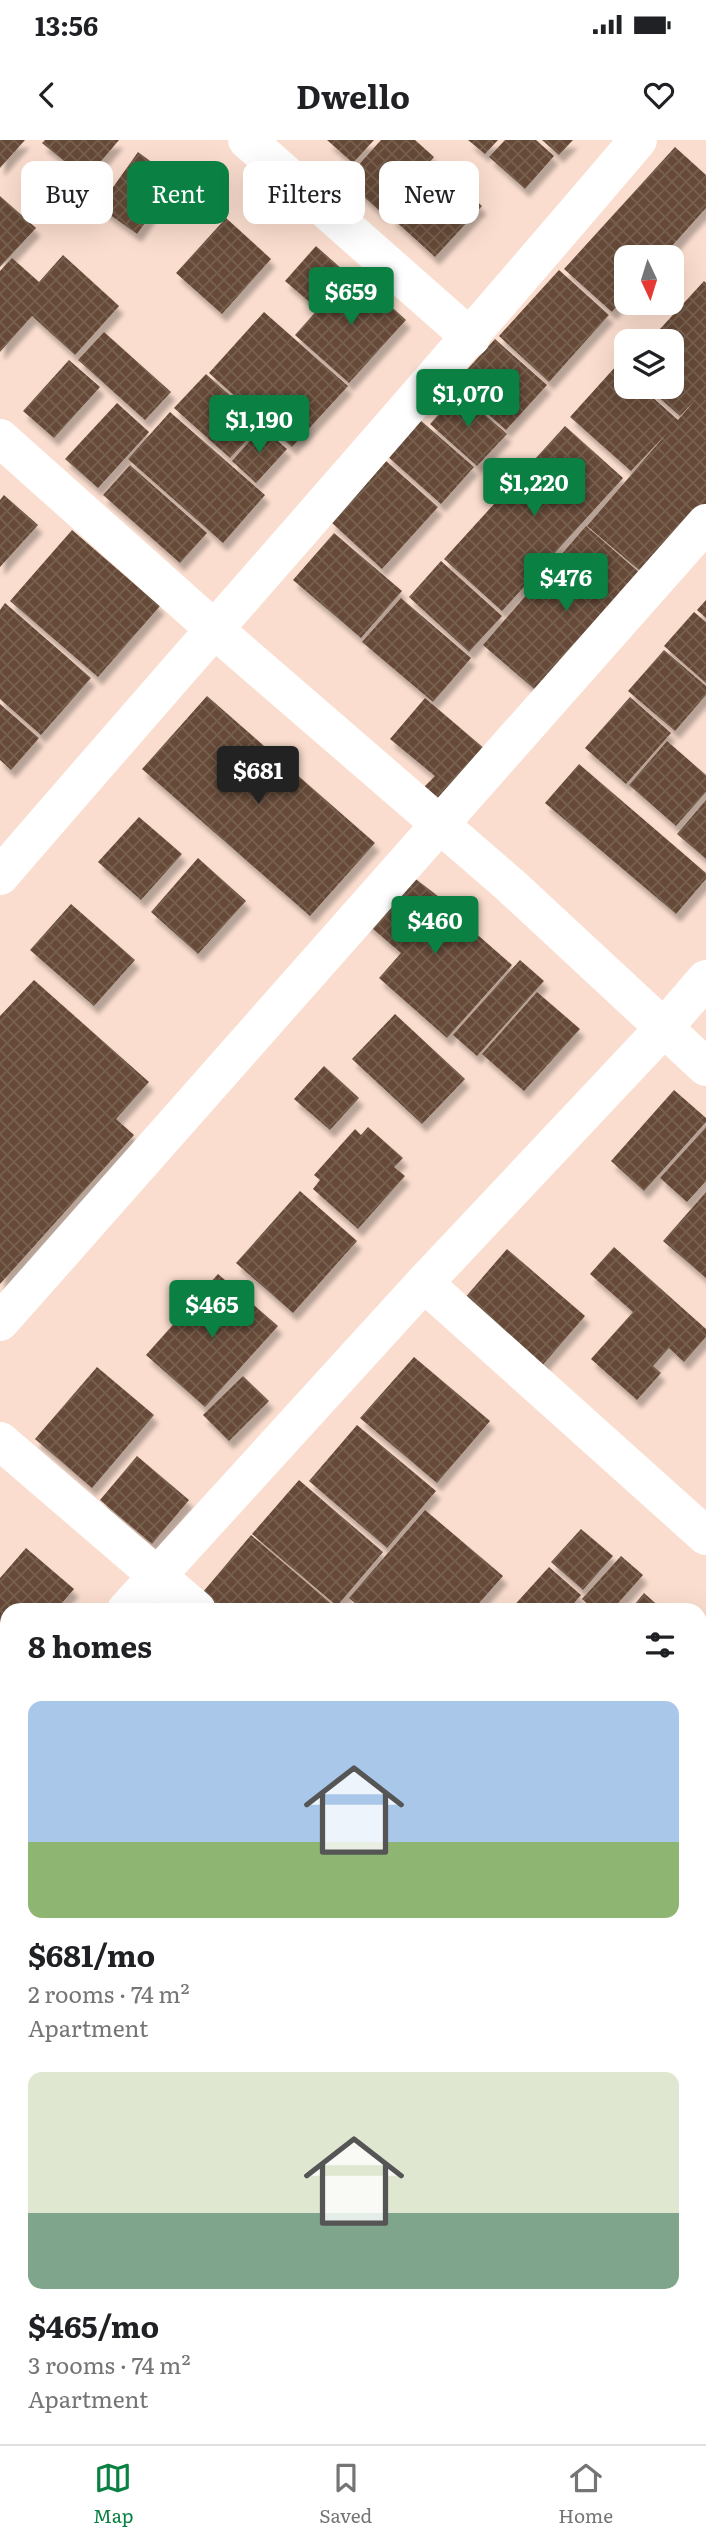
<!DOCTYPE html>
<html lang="en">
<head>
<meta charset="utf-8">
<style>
	:root { --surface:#fff; --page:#f6f6f6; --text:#202124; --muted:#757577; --line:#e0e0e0; --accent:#0b8043 }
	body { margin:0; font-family:Literata,serif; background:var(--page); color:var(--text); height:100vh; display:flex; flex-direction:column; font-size:26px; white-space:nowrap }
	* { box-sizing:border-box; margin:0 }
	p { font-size:23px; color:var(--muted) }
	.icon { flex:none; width:38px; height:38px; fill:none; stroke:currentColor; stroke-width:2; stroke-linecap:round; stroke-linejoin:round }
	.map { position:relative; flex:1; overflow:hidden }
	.panel { position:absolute; left:0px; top:1463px; width:707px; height:842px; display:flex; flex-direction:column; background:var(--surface); border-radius:21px 21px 0 0; box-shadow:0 7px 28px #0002 }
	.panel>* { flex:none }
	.banner { position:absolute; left:21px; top:21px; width:665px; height:63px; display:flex; gap:14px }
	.needle { width:46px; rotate:176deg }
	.fabs { position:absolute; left:614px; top:105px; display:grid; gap:14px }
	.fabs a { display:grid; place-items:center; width:70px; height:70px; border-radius:14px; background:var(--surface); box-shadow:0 7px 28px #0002; font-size:35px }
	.price { position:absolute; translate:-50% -60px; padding:0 16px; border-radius:7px; background:var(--accent); color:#fff; font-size:23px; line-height:46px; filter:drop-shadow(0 2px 4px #0008) }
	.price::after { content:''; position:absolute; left:50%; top:42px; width:21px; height:16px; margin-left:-10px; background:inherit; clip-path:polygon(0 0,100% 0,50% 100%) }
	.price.active { background:#222; color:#fff }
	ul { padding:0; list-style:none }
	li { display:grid; align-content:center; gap:14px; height:371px; padding:0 28px }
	li span { display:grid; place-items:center; height:217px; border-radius:14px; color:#555 }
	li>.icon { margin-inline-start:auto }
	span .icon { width:126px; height:126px; fill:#fffc; stroke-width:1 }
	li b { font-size:30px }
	h2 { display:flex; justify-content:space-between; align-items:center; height:84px; padding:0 28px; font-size:30px }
	.chip { padding:0 24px; border-radius:14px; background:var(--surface); box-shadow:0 7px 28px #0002; font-size:24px; line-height:63px }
	.chip.active { background:var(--accent); color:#fff }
	.status { display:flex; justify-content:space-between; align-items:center; height:49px; padding:0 35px; background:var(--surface); direction:ltr }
	.status svg { height:19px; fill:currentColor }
	header { display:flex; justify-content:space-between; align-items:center; height:91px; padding:0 28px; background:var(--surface); font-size:32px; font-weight:700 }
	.dock { display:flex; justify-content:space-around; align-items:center; height:98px; border-top:2px solid var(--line); background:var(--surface); font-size:19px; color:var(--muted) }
	.dock a { display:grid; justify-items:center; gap:4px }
	.dock .active { color:var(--accent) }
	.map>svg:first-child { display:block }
	.building { fill:url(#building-cross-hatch); filter:url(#shadow) }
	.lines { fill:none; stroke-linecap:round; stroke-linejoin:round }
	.minor { stroke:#fff; stroke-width:38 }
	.major { stroke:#fff; stroke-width:38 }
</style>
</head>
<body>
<div class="status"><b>13:56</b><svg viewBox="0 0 49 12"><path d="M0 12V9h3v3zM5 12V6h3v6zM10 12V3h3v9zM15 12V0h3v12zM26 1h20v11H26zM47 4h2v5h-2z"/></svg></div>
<header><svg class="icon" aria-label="back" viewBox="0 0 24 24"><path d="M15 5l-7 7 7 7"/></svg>Dwello<svg class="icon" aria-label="heart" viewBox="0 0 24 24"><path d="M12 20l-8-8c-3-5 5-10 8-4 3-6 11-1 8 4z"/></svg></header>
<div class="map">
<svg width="706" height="2304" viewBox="0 0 706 2304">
	<defs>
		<pattern id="building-cross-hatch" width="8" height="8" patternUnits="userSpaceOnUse" patternTransform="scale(1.75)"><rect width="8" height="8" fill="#664a37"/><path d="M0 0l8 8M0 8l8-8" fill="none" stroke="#776050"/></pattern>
		<filter id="shadow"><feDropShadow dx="4.5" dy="8" stdDeviation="2" flood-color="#0004"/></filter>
	</defs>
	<rect width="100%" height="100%" fill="#faddce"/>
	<path class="building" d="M0 0H25L0 28Z
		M45 0H119L86 39 42 3Z
		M327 0H374L353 23Z
		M381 0H415L434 17 383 74 345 40Z
		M468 0H498L485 14Z
		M505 0H536L554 16 525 49 489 17Z
		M542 0H573L559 15Z
		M675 7 706 35V68L662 117H626V156L612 172 564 129Z
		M138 12 176 40 137 94 99 67Z
		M437 26 482 66 435 117 391 77Z
		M0 56 36 88 0 127Z
		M226 78 271 119 222 174 176 133Z
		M316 106 344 131 313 165 285 141Z
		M63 115 119 166 75 215 32 176 0 212V131L12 118 39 142Z
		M559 130 609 175 549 242 499 196Z
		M352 131 406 180 349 243 295 195Z
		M704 141 706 143V379L652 441 587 386 668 292 631 331 570 277 617 225 626 233V247H641L678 280 697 258 680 276 647 247H672V201H649Z
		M264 172 348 246 292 307 209 233Z
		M104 192 171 252 145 280 78 220Z
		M495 199 547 245 506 290 454 244Z
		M69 220 100 247 54 298 23 271Z
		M206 234 262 284 230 318 174 268Z
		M459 252 507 294 477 326 430 284Z
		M117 263 149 292 98 348 65 319Z
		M170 272 265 355 223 403 128 319Z
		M419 279 474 327 441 364 386 315Z
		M565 286 623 338 502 471 444 419Z
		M262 287 287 309 256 343 232 321Z
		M386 321 438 367 382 429 331 382Z
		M130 325 207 393 180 423 103 355Z
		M4 355 38 385 0 427V360Z
		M586 386 649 441 547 560 483 505Z
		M72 390 160 466 98 537 10 461Z
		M334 393 402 451 361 498 293 440Z
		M441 421 502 476 469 512 409 457Z
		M401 458 471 518 433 562 362 502Z
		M706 460V478L697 470Z
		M5 463 91 538 41 595 0 559V470Z
		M694 472 706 482V543L664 506Z
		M664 510 706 546V555L675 591 628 551Z
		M207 556 375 703 310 776 142 629Z
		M630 557 671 593 626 644 585 608Z
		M425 558 492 615 437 659 424 647 435 636 390 599Z
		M0 564 39 598 11 630 0 620Z
		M667 601 706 635V652L676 686 629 645Z
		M579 624 706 733V739L676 774 545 663Z
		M706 660V719L677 694Z
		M139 677 182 714 141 760 98 722Z
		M198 718 246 761 198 814 151 772Z
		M408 733 443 760 464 783 512 825 447 898 379 838 401 813 365 782Z
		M71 764 135 820 94 866 30 810Z
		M520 820 544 841 477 916 453 895Z
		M34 840 149 942 116 979 134 995 0 1144V876Z
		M537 852 580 889 524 951 482 914Z
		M395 874 465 939 422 984 352 919Z
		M324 926 359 958 330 990 294 959Z
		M674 950 706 978V982L644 1051 611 1021Z
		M368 987 403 1018 394 1027 405 1036 358 1089 313 1049 320 1040 314 1035 355 989 361 995Z
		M706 987V1041L687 1062 660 1038Z
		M300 1051 357 1101 293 1173 236 1123Z
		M706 1052V1138L663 1101Z
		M614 1107 706 1189V1197L684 1222 669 1208 653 1226 661 1233 637 1260 591 1219 633 1172 590 1134Z
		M507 1109 585 1176 541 1227 463 1160Z
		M218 1134 278 1186 205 1267 146 1215Z
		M414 1217 490 1281 437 1343 360 1278Z
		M97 1227 154 1275 92 1348 35 1299Z
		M243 1236 269 1261 229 1301 203 1275Z
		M357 1285 436 1351 387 1408 309 1341Z
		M137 1316 189 1360 152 1404 100 1360Z
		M299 1340 383 1412 337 1466 252 1394Z
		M425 1370 503 1436 473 1470H363L349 1458Z
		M581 1389 613 1416 583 1450 551 1422Z
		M251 1395 334 1466 331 1470H198L192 1465Z
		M26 1408 74 1449 56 1470H7V1526L0 1534V1438Z
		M621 1416 643 1435 612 1470H594L582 1459Z
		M549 1427 581 1455 568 1470H510Z
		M644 1453 663 1470H630Z
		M706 1490V1518L700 1512V1497Z
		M700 1517 706 1522V1547L700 1554Z
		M706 1565V1630L700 1637V1572Z
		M7 1659V1693L0 1687V1667Z
		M0 1690 7 1697V1748L0 1742Z
		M0 1745 7 1751V1777L0 1785Z
		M706 1819V1872L700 1866V1826Z
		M7 1919V1979L0 1973V1926Z
		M700 2224 706 2229V2285L700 2279Z
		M571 2298H661L658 2302 661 2304H578Z"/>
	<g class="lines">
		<path class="minor" d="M247 0 471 198
			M0 298 214 489 510 745 706 927
			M0 736C212 490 428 248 638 0
			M424 1143 706 1396
			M0 1182 706 383
			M0 1301 197 1470
			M0 1817 7 1823
			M700 1910 706 1916
			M700 2113 706 2106
			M561 2298 569 2304
			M531 2304 536 2298"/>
		<path class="major" d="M126 1470 424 1143 663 889 706 839
			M0 1610 7 1602"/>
	</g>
</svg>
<div class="fabs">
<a><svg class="needle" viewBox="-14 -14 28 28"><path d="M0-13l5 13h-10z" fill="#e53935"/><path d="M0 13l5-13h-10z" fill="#757577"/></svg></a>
<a><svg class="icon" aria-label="layers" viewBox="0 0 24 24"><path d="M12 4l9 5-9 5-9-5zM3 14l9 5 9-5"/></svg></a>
</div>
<b class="price" style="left:351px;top:187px">$659</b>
<b class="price" style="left:468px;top:289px">$1,070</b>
<b class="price" style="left:259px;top:315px">$1,190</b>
<b class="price" style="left:534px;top:378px">$1,220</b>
<b class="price" style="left:566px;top:473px">$476</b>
<b class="price active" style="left:258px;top:666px">$681</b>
<b class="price" style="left:435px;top:816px">$460</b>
<b class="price" style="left:212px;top:1200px">$465</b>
<div class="banner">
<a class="chip">Buy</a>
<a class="chip active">Rent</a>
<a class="chip">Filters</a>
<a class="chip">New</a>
</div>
<section class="panel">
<h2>8 homes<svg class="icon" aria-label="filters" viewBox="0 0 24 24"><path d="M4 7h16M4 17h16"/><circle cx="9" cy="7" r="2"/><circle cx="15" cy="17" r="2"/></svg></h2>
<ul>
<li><span style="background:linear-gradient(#a9c7e8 65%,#8fb573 0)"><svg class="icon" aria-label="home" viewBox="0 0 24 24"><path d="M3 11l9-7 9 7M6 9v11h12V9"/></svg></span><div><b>$681/mo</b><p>2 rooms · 74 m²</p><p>Apartment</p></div></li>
<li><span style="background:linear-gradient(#dfe7d0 65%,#7fa58c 0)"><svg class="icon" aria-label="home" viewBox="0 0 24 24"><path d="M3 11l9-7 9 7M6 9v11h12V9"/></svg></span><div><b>$465/mo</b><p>3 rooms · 74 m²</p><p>Apartment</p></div></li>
</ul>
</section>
</div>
<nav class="dock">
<a class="active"><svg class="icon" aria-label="map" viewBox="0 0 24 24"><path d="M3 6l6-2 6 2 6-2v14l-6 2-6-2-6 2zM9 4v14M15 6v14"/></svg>Map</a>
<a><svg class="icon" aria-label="saved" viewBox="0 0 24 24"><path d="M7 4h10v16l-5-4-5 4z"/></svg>Saved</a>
<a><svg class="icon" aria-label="home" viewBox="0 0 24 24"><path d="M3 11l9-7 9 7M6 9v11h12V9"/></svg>Home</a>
</nav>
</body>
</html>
